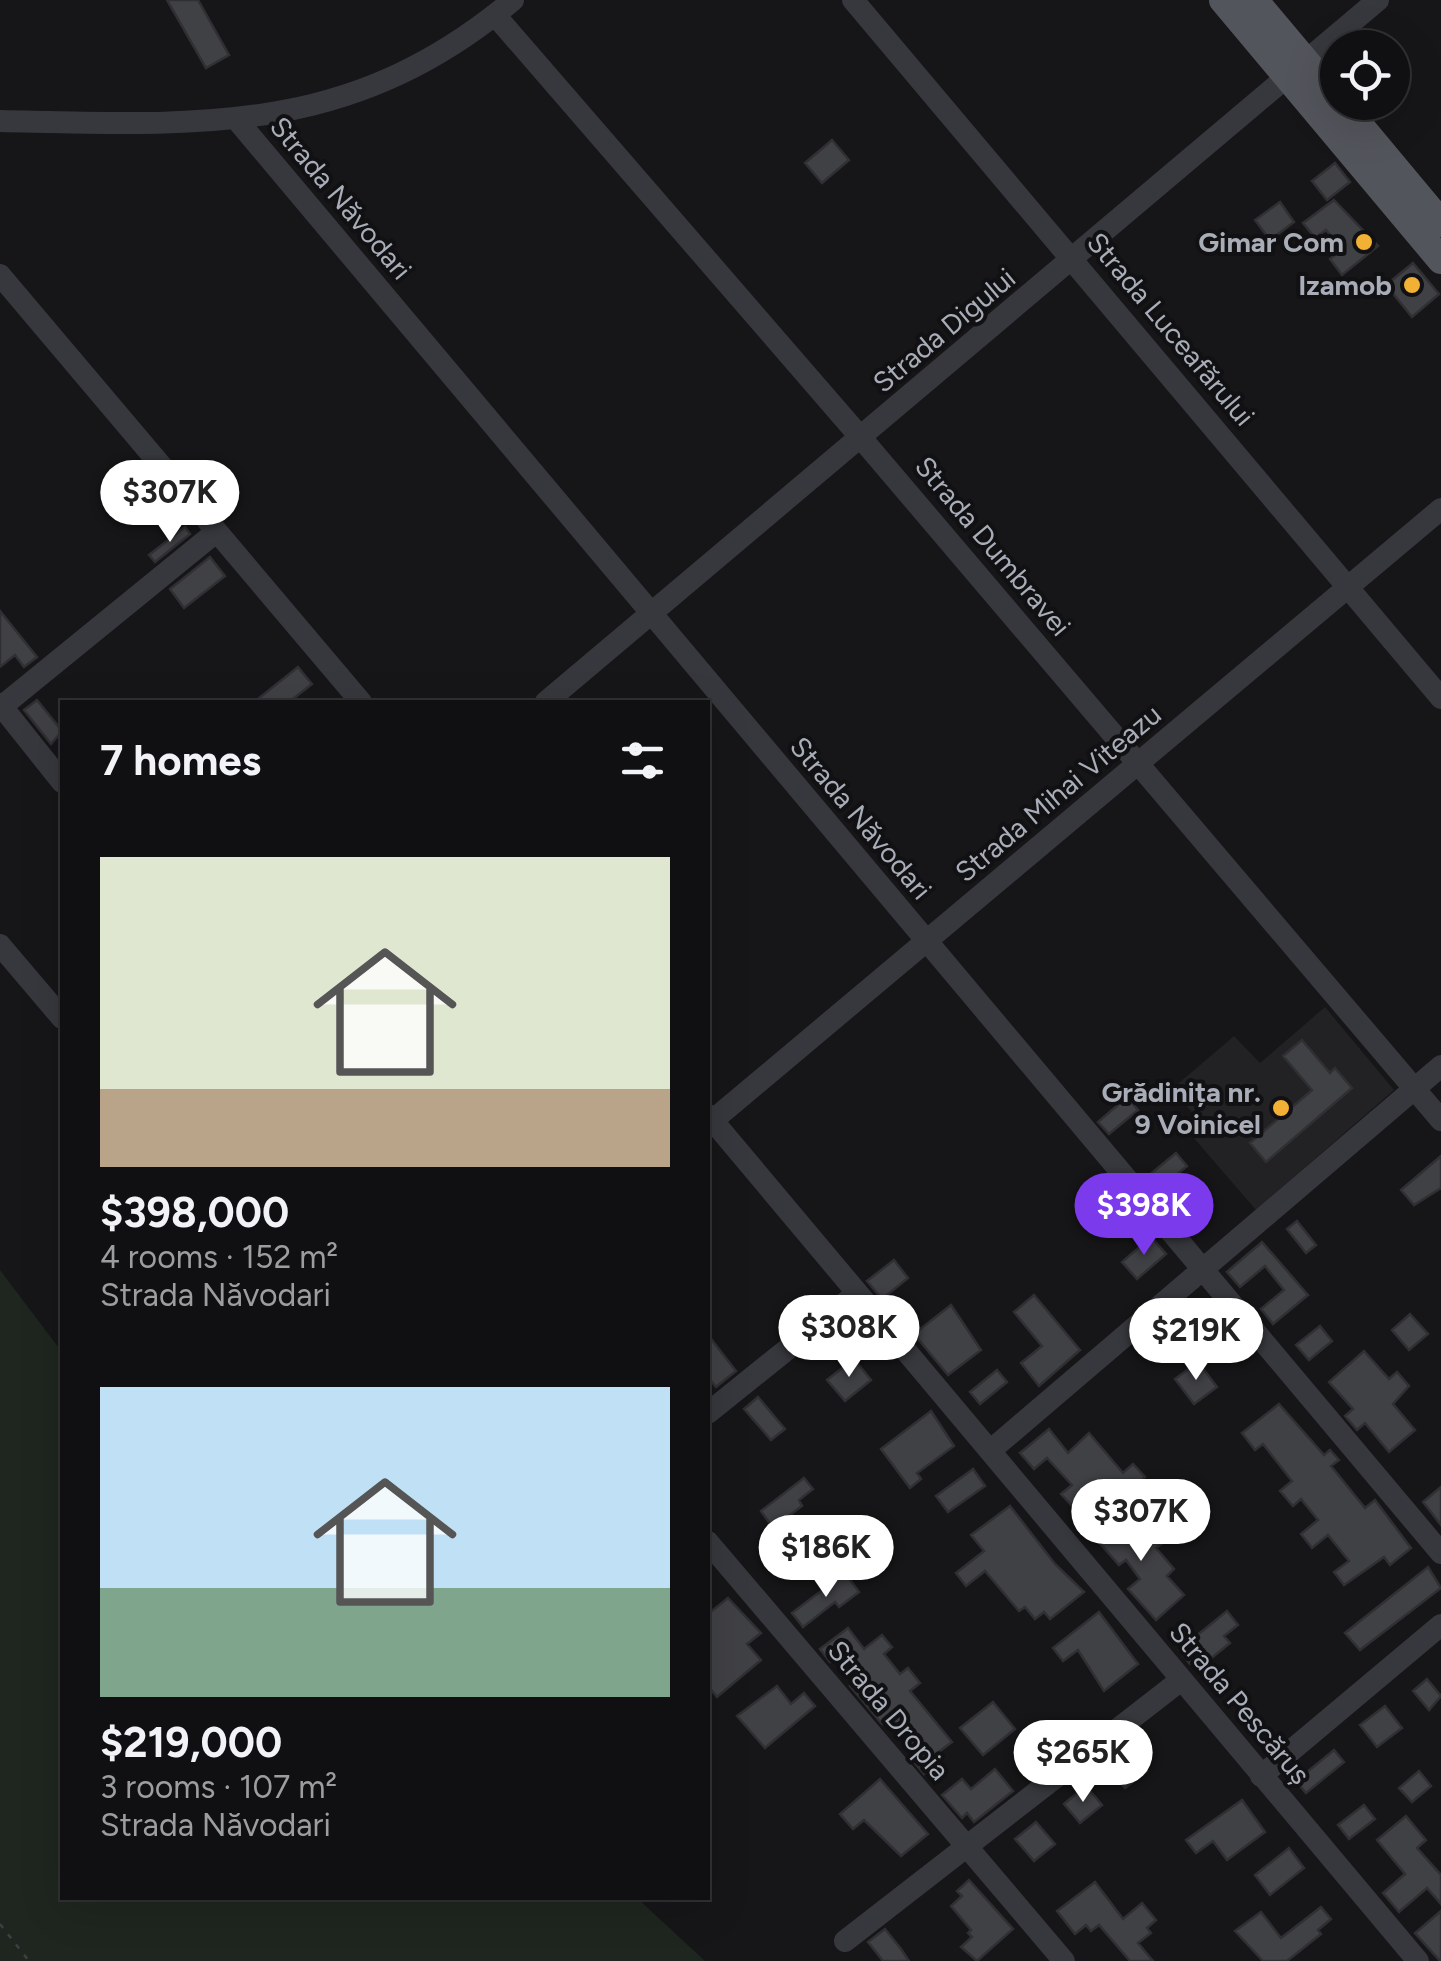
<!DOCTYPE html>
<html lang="en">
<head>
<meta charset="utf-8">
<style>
	:root { --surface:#101012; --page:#1e1e20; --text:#f1f3f6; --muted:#9c9d9f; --line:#303032; --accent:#7c3aed }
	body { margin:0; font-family:Figtree,sans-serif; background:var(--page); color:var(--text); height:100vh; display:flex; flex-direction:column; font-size:38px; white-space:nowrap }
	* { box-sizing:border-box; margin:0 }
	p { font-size:32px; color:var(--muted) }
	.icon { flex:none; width:55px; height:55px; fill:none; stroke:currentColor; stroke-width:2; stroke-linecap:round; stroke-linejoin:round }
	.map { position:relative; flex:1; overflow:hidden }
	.details { position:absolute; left:60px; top:700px; width:650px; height:1200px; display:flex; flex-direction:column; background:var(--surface); border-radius:0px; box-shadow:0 10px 40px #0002,0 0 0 2px var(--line) }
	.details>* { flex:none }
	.tools { position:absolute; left:1320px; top:30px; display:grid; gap:20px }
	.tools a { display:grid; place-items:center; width:90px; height:90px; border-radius:50%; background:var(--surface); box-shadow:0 10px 40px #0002,0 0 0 2px var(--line); font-size:50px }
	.price { position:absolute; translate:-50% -85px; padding:0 22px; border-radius:35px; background:#fff; color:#222; font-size:32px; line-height:65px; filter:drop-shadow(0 2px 5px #0008) }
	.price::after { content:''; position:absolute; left:50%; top:60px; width:30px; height:22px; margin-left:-15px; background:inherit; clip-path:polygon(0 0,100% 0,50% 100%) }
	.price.active { background:var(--accent); color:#fff }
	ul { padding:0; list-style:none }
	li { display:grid; align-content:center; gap:20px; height:530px; padding:0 40px }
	li span { display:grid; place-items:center; height:310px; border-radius:0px; color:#555 }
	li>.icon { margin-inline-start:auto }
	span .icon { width:180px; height:180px; fill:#fffc; stroke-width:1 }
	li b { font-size:42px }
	h2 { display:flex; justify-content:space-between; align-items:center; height:120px; padding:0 40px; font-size:42px }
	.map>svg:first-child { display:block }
	.built { fill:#222225 }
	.green { fill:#1e261f }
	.building { fill:#404145; stroke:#303034; stroke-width:2.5 }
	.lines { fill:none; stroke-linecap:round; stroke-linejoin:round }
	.path { stroke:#3d3f44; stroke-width:2.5; stroke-dasharray:5 8; stroke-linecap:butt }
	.minor { stroke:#37383d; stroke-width:22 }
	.major { stroke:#53555c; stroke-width:28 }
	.poi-dot { fill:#f2b134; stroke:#111113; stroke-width:4 }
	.labels { text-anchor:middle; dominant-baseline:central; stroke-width:8; stroke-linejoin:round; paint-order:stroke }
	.street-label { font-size:28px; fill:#a8adb8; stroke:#111113 }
	.poi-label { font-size:28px; font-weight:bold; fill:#a8adb8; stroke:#111113; text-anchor:end }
</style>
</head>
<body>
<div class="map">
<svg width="1441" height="1961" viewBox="0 0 1441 1961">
	<rect width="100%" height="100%" fill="#161618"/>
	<path class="built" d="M1325 1007 1394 1090 1256 1210 1193 1137 1204 1126 1172 1089 1234 1036 1260 1063Z"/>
	<path class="green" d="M0 1270 62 1352V1898H637L705 1961H0Z"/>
	<path class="building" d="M167 0H198L229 55 206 68Z
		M832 140 849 160 822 183 805 163Z
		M1335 163 1350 182 1327 200 1312 181Z
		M1334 200 1378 246 1342 275 1330 259 1342 249 1326 230 1315 238 1303 223Z
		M1280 202 1294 222 1270 240 1255 220Z
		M1413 263 1439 294 1412 317 1386 285Z
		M185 527 190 534 155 562 149 555Z
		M210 557 225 576 184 608 170 589Z
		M0 611 37 657 24 667 15 655 0 667Z
		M298 667 312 684 289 702H254Z
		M37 700 62 731 51 744 24 710Z
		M1302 1040 1330 1073 1335 1068 1352 1088 1266 1162 1250 1143 1312 1090 1283 1056Z
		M1127 1097 1138 1110 1109 1134 1098 1122Z
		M1176 1153 1187 1166 1158 1190 1147 1177Z
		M1441 1156V1188L1414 1205 1401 1190Z
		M1297 1221 1316 1245 1306 1253 1287 1229Z
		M1151 1237 1166 1254 1137 1279 1122 1262Z
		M1262 1242 1308 1295 1273 1324 1261 1309 1284 1290 1265 1266 1240 1287 1227 1272Z
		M894 1260 908 1278 882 1299 867 1281Z
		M1034 1295 1080 1350 1039 1386 1021 1363 1042 1346 1014 1312Z
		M1198 1300 1212 1316 1164 1356 1155 1346 1173 1331 1168 1325Z
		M951 1305 981 1350 948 1375 914 1334Z
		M1410 1314 1428 1334 1409 1350 1392 1330Z
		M1320 1326 1332 1341 1309 1360 1296 1345Z
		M708 1335 736 1371 716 1387 708 1377Z
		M1364 1351 1389 1379 1397 1372 1409 1386 1393 1404 1415 1430 1389 1452 1365 1423 1357 1430 1345 1416 1353 1409 1329 1382Z
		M854 1359 871 1380 845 1401 827 1380Z
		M1198 1362 1217 1387 1194 1404 1175 1379Z
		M997 1370 1007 1382 980 1404 970 1392Z
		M758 1397 785 1429 771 1440 744 1409Z
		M1279 1404 1324 1455 1330 1450 1339 1460 1331 1466 1365 1508 1375 1500 1411 1548 1390 1565 1384 1557 1344 1585 1334 1572 1349 1561 1328 1535 1312 1548 1301 1534 1318 1520 1301 1499 1293 1506 1280 1491 1292 1481 1263 1444 1255 1450 1242 1433Z
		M931 1411 954 1446 917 1473 921 1479 910 1488 881 1449Z
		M1049 1429 1068 1453 1089 1433 1123 1473 1133 1464 1145 1477 1113 1507 1097 1489 1090 1496 1086 1491 1071 1505 1061 1494 1072 1485 1047 1458 1034 1469 1020 1453Z
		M973 1469 985 1486 948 1512 936 1496Z
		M804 1478 813 1489 799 1500 802 1506 773 1528 761 1511Z
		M1441 1487V1525L1423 1502Z
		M1010 1506 1055 1564 1084 1592 1050 1619 1044 1612 1035 1619 1025 1607 1019 1611 985 1571 966 1586 956 1573 984 1551 971 1535Z
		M1112 1513 1135 1540 1151 1526 1164 1542 1156 1548 1174 1569 1167 1576 1184 1595 1156 1620 1128 1589 1140 1579 1126 1560 1119 1565 1090 1532Z
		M1428 1567 1441 1588 1360 1650 1345 1633Z
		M845 1573 859 1592 839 1607 835 1602 803 1627 792 1613Z
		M728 1598 761 1633 747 1644 761 1660 717 1697 708 1686V1614Z
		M1227 1611 1238 1625 1224 1636 1230 1643 1204 1664 1198 1657 1190 1664 1179 1650Z
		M1099 1612 1138 1664 1104 1691 1078 1650 1063 1661 1053 1648Z
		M848 1628 864 1649 882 1635 892 1647 884 1654 900 1674 908 1668 920 1683 910 1691 952 1742 936 1754 941 1760 924 1774 910 1757 918 1751 890 1717 882 1724 850 1686 861 1678 843 1656 830 1662 820 1649Z
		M1427 1679 1441 1696 1429 1710 1413 1691Z
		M777 1686 791 1704 804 1693 815 1706 765 1748 737 1716Z
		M993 1702 1015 1729 983 1755 960 1728Z
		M1385 1706 1402 1728 1377 1747 1360 1725Z
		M1038 1728 1059 1754 1038 1771 1017 1745Z
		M1125 1742 1147 1771 1125 1788 1107 1765 1112 1762 1108 1756Z
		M1334 1750 1344 1762 1306 1793 1296 1781Z
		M995 1769 1013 1791 974 1822 967 1813 962 1818 942 1795 962 1779 971 1789Z
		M1419 1771 1431 1786 1412 1802 1399 1788Z
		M880 1779 928 1834 901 1856 864 1820 853 1829 840 1814Z
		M1086 1786 1102 1805 1080 1823 1064 1804Z
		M1242 1800 1265 1832 1227 1860 1213 1841 1196 1853 1186 1840Z
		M1364 1805 1375 1819 1349 1839 1338 1825Z
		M1406 1816 1426 1840 1417 1848 1441 1875V1904L1427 1888 1399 1912 1383 1893 1405 1874 1377 1840Z
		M1036 1822 1055 1844 1034 1861 1015 1839Z
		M1289 1848 1304 1868 1270 1895 1255 1875Z
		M969 1880 1013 1929 977 1961 961 1947 972 1937 968 1933 971 1930 951 1906 962 1896 957 1891Z
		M1095 1882 1123 1919 1142 1903 1156 1920 1147 1928 1151 1933 1138 1943 1153 1961H1130L1099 1925 1091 1931 1086 1925 1075 1934 1057 1911Z
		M1321 1907 1331 1919 1318 1930 1321 1934 1287 1961H1263L1235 1931 1261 1912 1281 1938Z
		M1441 1911V1961H1440L1415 1933Z
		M885 1929 901 1949 909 1961H883L868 1942Z"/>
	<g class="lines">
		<path class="path" d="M0 1924 29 1961"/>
		<path class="minor" d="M853 0 1441 698
			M495 15 862 439 1441 1120
			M237 120 1441 1553
			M0 121C199 125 350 137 513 0
			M0 275 361 702
			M546 702 1378 0
			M0 704 62 782
			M0 708 216 532
			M0 945 62 1018
			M708 1115 1418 1961
			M712 1121 1441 509
			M708 1413 856 1294
			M991 1450 1441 1066
			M708 1542 1064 1961
			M1261 1776 1441 1625
			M845 1941 1181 1680"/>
		<path class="major" d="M1223 0 1441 260
			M1254 0 1338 100
			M1340 102 1441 223"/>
	</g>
	<g class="poi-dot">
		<circle cx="1364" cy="242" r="10"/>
		<circle cx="1412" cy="285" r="10"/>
		<circle cx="1281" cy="1108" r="10"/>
	</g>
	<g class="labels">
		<g class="street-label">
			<text transform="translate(341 198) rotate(50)">Strada Năvodari</text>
			<text transform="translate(1171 329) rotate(50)">Strada Luceafărului</text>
			<text transform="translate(944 330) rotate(-40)">Strada Digului</text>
			<text transform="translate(993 546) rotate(50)">Strada Dumbravei</text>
			<text transform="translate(1058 793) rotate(-40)">Strada Mihai Viteazu</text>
			<text transform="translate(861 818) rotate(50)">Strada Năvodari</text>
			<text transform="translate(1240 1703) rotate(50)">Strada Pescăruș</text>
			<text transform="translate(889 1710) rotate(50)">Strada Dropia</text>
		</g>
		<g class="poi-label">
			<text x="1344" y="242">Gimar Com</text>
			<text x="1392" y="285">Izamob</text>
			<text x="1261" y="1092">Grădinița nr.<tspan x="1261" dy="32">9 Voinicel</tspan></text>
		</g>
	</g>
</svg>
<div class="tools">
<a><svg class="icon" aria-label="locate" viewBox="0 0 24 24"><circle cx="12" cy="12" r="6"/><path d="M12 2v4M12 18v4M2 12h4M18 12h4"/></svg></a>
</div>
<b class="price" style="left:170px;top:545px">$307K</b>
<b class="price active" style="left:1144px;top:1258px">$398K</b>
<b class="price" style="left:849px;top:1380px">$308K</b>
<b class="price" style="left:1196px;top:1383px">$219K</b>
<b class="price" style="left:1141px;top:1564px">$307K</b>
<b class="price" style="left:826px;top:1600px">$186K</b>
<b class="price" style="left:1083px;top:1805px">$265K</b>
<section class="details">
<h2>7 homes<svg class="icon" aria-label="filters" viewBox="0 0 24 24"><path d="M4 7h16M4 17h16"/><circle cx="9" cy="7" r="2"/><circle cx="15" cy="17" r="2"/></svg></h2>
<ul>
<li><span style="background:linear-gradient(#dfe7d0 75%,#b9a48a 0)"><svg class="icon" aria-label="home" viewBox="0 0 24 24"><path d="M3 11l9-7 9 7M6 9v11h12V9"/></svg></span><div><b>$398,000</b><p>4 rooms · 152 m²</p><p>Strada Năvodari</p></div></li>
<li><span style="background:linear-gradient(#bfe0f5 65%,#7fa58c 0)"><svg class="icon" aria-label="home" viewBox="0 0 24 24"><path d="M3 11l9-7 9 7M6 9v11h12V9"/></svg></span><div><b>$219,000</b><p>3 rooms · 107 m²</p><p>Strada Năvodari</p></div></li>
</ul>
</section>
</div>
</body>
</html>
